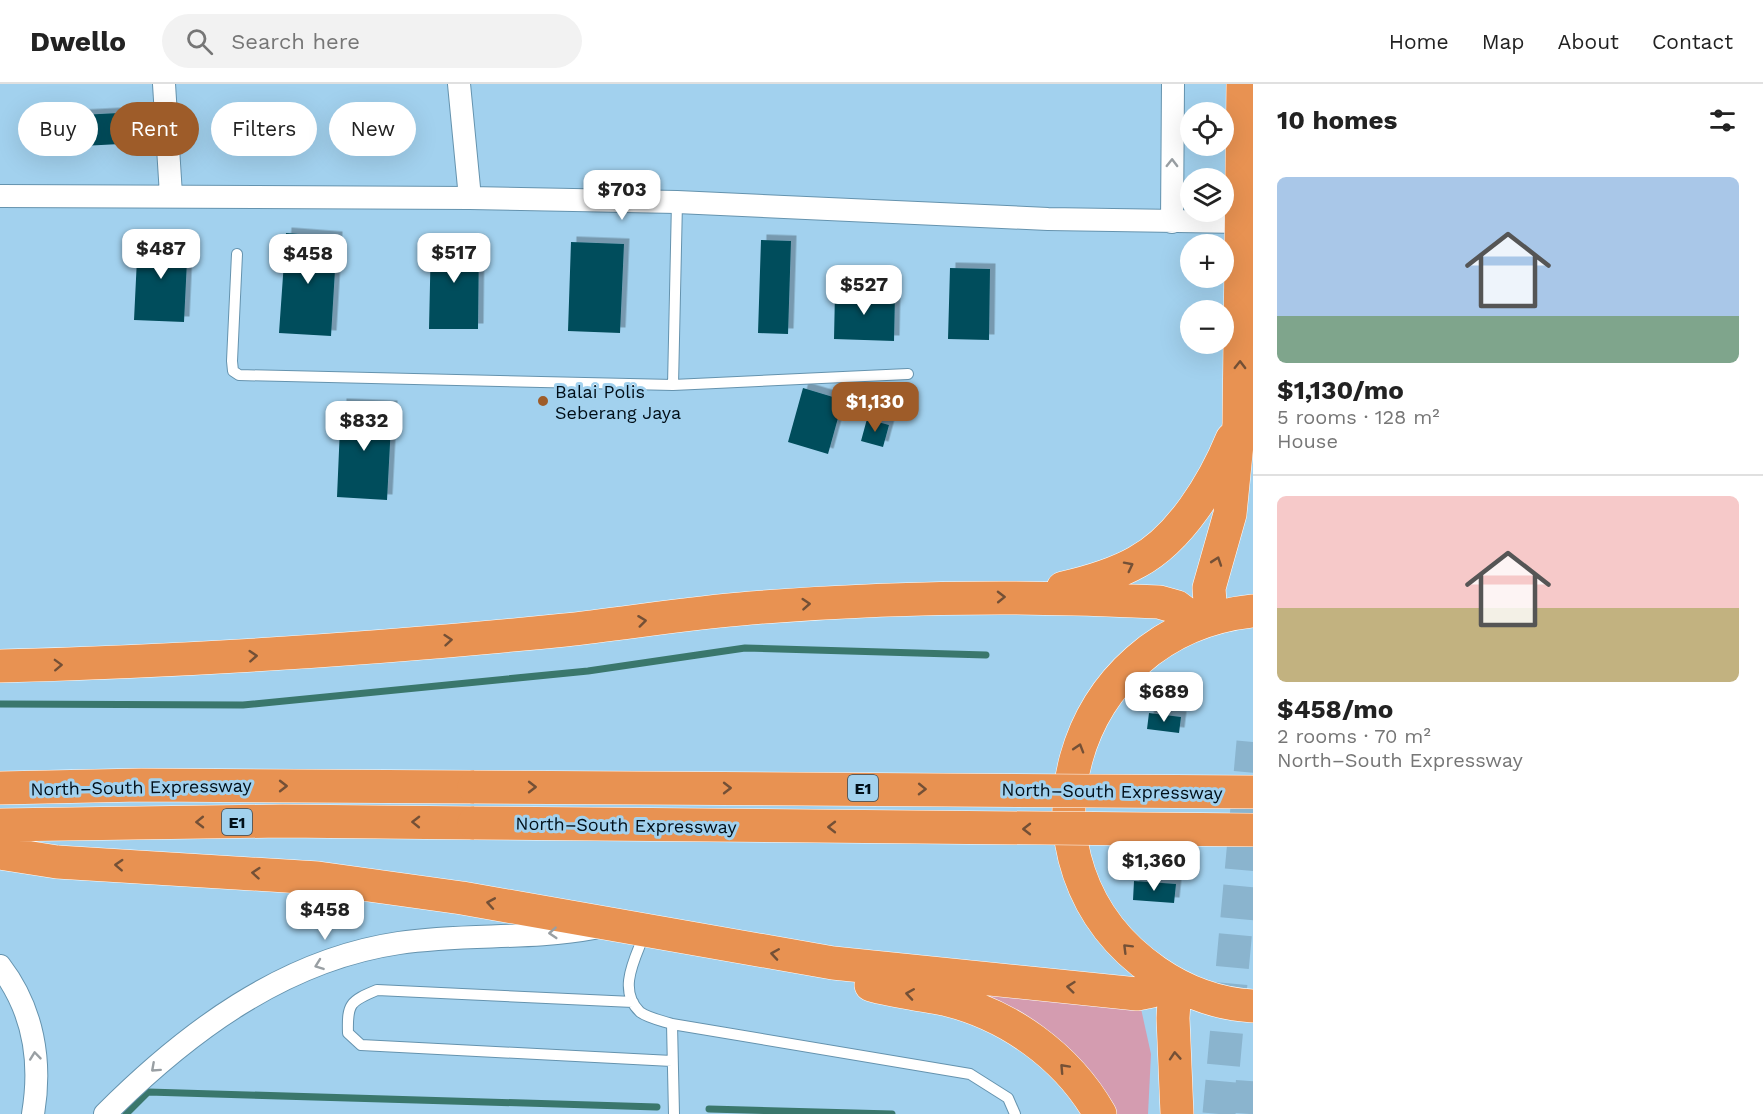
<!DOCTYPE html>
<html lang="en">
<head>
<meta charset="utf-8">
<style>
	:root { --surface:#fff; --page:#f2f2f2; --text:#222; --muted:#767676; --line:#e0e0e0; --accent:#9e5c29 }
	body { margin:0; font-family:"Work Sans",sans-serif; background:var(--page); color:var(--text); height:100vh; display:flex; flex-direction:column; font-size:22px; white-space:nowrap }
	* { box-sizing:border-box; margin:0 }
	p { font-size:20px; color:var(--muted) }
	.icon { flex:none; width:33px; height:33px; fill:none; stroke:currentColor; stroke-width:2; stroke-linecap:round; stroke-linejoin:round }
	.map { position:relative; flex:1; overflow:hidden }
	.details { display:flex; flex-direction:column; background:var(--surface); width:510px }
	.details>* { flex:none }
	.banner { position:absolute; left:18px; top:18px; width:570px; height:54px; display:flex; gap:12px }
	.buttons { position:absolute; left:1180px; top:18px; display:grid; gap:12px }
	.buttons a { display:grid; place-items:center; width:54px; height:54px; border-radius:50%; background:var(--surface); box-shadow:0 6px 24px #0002; font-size:30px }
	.price { position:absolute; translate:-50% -51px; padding:0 14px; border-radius:12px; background:#fff; color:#222; font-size:20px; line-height:39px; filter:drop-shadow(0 2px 3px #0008) }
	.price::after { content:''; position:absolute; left:50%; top:36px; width:18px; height:14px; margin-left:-9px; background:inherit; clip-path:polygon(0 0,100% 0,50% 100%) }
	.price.selected { background:var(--accent); color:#fff }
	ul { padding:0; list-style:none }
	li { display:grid; align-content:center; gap:12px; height:318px; padding:0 24px }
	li+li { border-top:2px solid var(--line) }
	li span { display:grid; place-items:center; height:186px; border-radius:9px; color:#555 }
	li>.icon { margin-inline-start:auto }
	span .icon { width:108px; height:108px; fill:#fffc; stroke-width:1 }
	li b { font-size:26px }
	h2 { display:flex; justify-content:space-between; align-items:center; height:72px; padding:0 24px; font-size:26px }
	.pill { padding:0 21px; border-radius:27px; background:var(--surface); box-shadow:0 6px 24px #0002; font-size:21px; line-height:54px }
	.pill.selected { background:var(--accent); color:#fff }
	header { display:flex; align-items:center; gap:36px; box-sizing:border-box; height:84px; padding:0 30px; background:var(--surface); border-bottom:2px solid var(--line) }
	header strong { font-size:28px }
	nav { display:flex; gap:33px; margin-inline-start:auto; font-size:21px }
	.search { width:420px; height:54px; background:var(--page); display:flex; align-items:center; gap:15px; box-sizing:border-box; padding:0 21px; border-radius:33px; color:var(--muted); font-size:22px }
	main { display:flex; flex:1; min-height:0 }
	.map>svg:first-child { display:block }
	.green { fill:#d49cb0 }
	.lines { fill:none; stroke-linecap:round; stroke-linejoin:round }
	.stream { stroke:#3a776c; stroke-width:7 }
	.building { fill:#024d5b; filter:url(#shadow) }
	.motorway-tunnel { stroke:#8ab4ce; stroke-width:33; stroke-dasharray:33 16; stroke-linecap:butt }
	.service-casing { stroke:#6593ae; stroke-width:12 }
	.minor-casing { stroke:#6593ae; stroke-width:24 }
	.motorway-casing { stroke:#fff; stroke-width:34 }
	.service { stroke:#fff; stroke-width:10 }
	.minor { stroke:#fff; stroke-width:22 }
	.motorway { stroke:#e89252; stroke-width:33 }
	.motorway-bridge-casing { stroke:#fff; stroke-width:34; stroke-linecap:butt }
	.motorway-bridge { stroke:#e89252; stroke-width:33 }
	.oneway { stroke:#999fa3 }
	.oneway2 { stroke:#745036 }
	.poi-dot { fill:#9e5c29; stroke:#a2d1ee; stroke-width:2 }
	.labels { text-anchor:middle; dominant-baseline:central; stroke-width:6; stroke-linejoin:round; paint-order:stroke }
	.shield { fill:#a2d1ee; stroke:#314959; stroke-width:1.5 }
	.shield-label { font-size:16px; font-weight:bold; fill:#010f19 }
	.poi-label { font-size:18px; fill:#010f19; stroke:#a2d1ee; text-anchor:start }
	.street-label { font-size:18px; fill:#010f19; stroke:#a2d1ee }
</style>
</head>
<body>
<header>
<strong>Dwello</strong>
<div class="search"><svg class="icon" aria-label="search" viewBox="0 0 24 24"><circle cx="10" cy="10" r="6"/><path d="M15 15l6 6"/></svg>Search here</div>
<nav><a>Home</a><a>Map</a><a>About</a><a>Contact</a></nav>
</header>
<main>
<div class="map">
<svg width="1253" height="1030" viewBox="0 0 1253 1030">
	<defs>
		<filter id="shadow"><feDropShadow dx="5.5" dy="-5.5" stdDeviation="0" flood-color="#0004"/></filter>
	</defs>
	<rect width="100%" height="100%" fill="#a2d1ee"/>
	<path class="green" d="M940 897 1140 920 1151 970 1148 1030H1113Z"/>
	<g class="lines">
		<path class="stream" d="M0 620 243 621 588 587 745 564 986 571
			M709 1025 892 1030
			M126 1030 148 1008 657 1023"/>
	</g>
	<path class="building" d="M119 29 120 60 63 63 61 32Z
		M286 149 337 153 331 252 279 249Z
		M138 154 188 156 184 238 134 236Z
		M431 155 479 156 478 245H429Z
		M761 156 791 157 788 250 758 249Z
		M571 158 624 160 620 249 568 247Z
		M950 184 990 185 989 256 948 255Z
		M835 208 895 210 894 257 834 255Z
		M803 304 843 316 828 370 788 358Z
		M341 320 392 322 387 416 337 413Z
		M867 335 889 341 883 363 861 357Z
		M1149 629 1181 633 1179 649 1147 645Z
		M1134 797 1176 800 1174 819 1133 816Z"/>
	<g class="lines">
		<path class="motorway-tunnel" d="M1219 1030 1253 658
			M1250 1030 1253 989"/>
		<defs>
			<path id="service" d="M237 170 232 277 233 287 239 291 673 301 908 290
				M673 301 677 118
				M644 851C635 875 617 906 640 928 648 934 663 937 672 940L674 1030
				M633 918 377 906C350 917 347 920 348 949L361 961 672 977
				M672 940 970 990 1008 1014 1015 1030"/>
			<path id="minor" d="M164 0 171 111
				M459 0 470 114
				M0 112 470 114 677 118 1048 135 1242 138
				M1172 138 1173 0
				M0 882C33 925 42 977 33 1030
				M105 1030C186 949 283 876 399 859 464 849 530 856 594 844"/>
			<path id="motorway" d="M1063 504C1089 498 1114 491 1137 478 1180 455 1214 399 1232 355
				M1253 527C1067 546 1000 781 1156 888 1185 908 1218 920 1253 922
				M1211 534 1209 504 1230 430 1239 340 1243 0
				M0 582C189 577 377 565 565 546 627 539 689 529 751 524 887 513 1023 511 1159 518L1177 523 1197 538
				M0 704 141 701 474 703
				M0 741 282 737 474 739
				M0 769 57 778 318 794 462 814 833 879 1137 910 1152 907 1168 896
				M871 901C895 908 919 910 944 915 1008 930 1067 972 1100 1030
				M1175 901 1173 934 1177 1030"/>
		</defs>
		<use href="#service" class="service-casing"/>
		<use href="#minor" class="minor-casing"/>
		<use href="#motorway" class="motorway-casing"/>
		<use href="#service" class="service"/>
		<use href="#minor" class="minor"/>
		<use href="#motorway" class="motorway"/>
		<defs>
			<path id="motorway-bridge" d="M474 703 1253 708
				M474 739 1253 746"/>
		</defs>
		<use href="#motorway-bridge" class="motorway-bridge-casing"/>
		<use href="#motorway-bridge" class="motorway-bridge"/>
	</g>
	<defs><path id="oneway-chevron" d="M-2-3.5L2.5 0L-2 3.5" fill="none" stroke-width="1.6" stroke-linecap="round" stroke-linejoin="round" transform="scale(1.5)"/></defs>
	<g class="oneway">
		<use href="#oneway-chevron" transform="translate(1172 79) rotate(-89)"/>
		<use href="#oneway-chevron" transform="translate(553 849) rotate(176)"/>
		<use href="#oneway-chevron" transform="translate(319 881) rotate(160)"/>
		<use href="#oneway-chevron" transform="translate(35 972) rotate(-96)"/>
		<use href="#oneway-chevron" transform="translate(155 984) rotate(138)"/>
	</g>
	<g class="oneway2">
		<use href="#oneway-chevron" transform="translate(1240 281) rotate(-89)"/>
		<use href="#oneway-chevron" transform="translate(1217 477) rotate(-71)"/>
		<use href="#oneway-chevron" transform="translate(1129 482) rotate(-27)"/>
		<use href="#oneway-chevron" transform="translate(1001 513) rotate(-1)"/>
		<use href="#oneway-chevron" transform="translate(806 520) rotate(-4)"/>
		<use href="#oneway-chevron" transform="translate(642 537) rotate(-7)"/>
		<use href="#oneway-chevron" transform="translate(448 556) rotate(-5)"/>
		<use href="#oneway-chevron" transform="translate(253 572) rotate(-4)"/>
		<use href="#oneway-chevron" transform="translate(58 581) rotate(-2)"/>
		<use href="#oneway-chevron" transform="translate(1079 664) rotate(-73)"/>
		<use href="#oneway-chevron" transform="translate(283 702)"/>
		<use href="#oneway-chevron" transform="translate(532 703)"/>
		<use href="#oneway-chevron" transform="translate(727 704)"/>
		<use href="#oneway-chevron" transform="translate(922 705) rotate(1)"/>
		<use href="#oneway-chevron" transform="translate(200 738) rotate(179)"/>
		<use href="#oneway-chevron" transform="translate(416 738) rotate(-179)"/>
		<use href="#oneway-chevron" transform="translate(832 743) rotate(-180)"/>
		<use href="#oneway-chevron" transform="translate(1027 745) rotate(-180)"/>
		<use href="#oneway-chevron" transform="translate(119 781) rotate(-177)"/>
		<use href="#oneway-chevron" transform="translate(256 789) rotate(-175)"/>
		<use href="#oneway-chevron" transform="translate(491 819) rotate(-170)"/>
		<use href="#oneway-chevron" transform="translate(1127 864) rotate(-135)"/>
		<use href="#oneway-chevron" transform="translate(775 870) rotate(-171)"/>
		<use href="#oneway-chevron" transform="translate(1071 903) rotate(-174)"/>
		<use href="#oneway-chevron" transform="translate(910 910) rotate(-171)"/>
		<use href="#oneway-chevron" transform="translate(1175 972) rotate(-94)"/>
		<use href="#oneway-chevron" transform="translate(1064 984) rotate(-133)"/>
	</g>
	<circle class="poi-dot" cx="543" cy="317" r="6"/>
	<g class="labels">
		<g class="shield">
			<rect x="848" y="691" width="30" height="26" rx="4.5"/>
			<rect x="222" y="725" width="30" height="26" rx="4.5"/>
		</g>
		<g class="shield-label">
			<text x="863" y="704">E1</text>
			<text x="237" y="738">E1</text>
		</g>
		<g class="poi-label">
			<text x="555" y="307">Balai Polis<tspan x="555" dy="21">Seberang Jaya</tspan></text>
		</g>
		<g class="street-label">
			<text transform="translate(141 703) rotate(-1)">North–South Expressway</text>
			<text transform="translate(1112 707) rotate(1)">North–South Expressway</text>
			<text transform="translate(626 741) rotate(1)">North–South Expressway</text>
		</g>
	</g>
</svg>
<div class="buttons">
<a><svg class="icon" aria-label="locate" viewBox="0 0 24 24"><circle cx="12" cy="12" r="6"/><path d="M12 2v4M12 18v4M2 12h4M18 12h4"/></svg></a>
<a><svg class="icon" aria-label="layers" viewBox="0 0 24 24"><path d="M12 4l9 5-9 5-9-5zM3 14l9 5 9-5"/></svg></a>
<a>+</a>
<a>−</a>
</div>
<b class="price" style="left:622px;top:137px">$703</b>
<b class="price" style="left:161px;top:196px">$487</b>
<b class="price" style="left:454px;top:200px">$517</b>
<b class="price" style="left:308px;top:201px">$458</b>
<b class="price" style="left:864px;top:232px">$527</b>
<b class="price selected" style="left:875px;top:349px">$1,130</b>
<b class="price" style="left:364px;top:368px">$832</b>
<b class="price" style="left:1164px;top:639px">$689</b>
<b class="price" style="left:1154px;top:808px">$1,360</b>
<b class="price" style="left:325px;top:857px">$458</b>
<div class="banner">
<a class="pill">Buy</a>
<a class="pill selected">Rent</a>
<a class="pill">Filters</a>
<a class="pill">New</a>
</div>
</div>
<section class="details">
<h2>10 homes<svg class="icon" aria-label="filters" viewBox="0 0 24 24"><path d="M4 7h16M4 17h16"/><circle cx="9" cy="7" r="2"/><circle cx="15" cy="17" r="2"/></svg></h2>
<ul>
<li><span style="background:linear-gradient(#a9c7e8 75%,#7fa58c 0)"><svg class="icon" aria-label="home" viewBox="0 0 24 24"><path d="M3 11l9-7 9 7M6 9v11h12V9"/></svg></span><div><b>$1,130/mo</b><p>5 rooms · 128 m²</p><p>House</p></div></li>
<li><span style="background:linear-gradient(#f6c9c9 60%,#c2b280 0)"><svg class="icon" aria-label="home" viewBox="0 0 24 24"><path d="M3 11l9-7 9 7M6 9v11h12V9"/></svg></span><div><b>$458/mo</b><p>2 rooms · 70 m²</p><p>North–South Expressway</p></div></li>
</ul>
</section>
</main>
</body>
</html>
